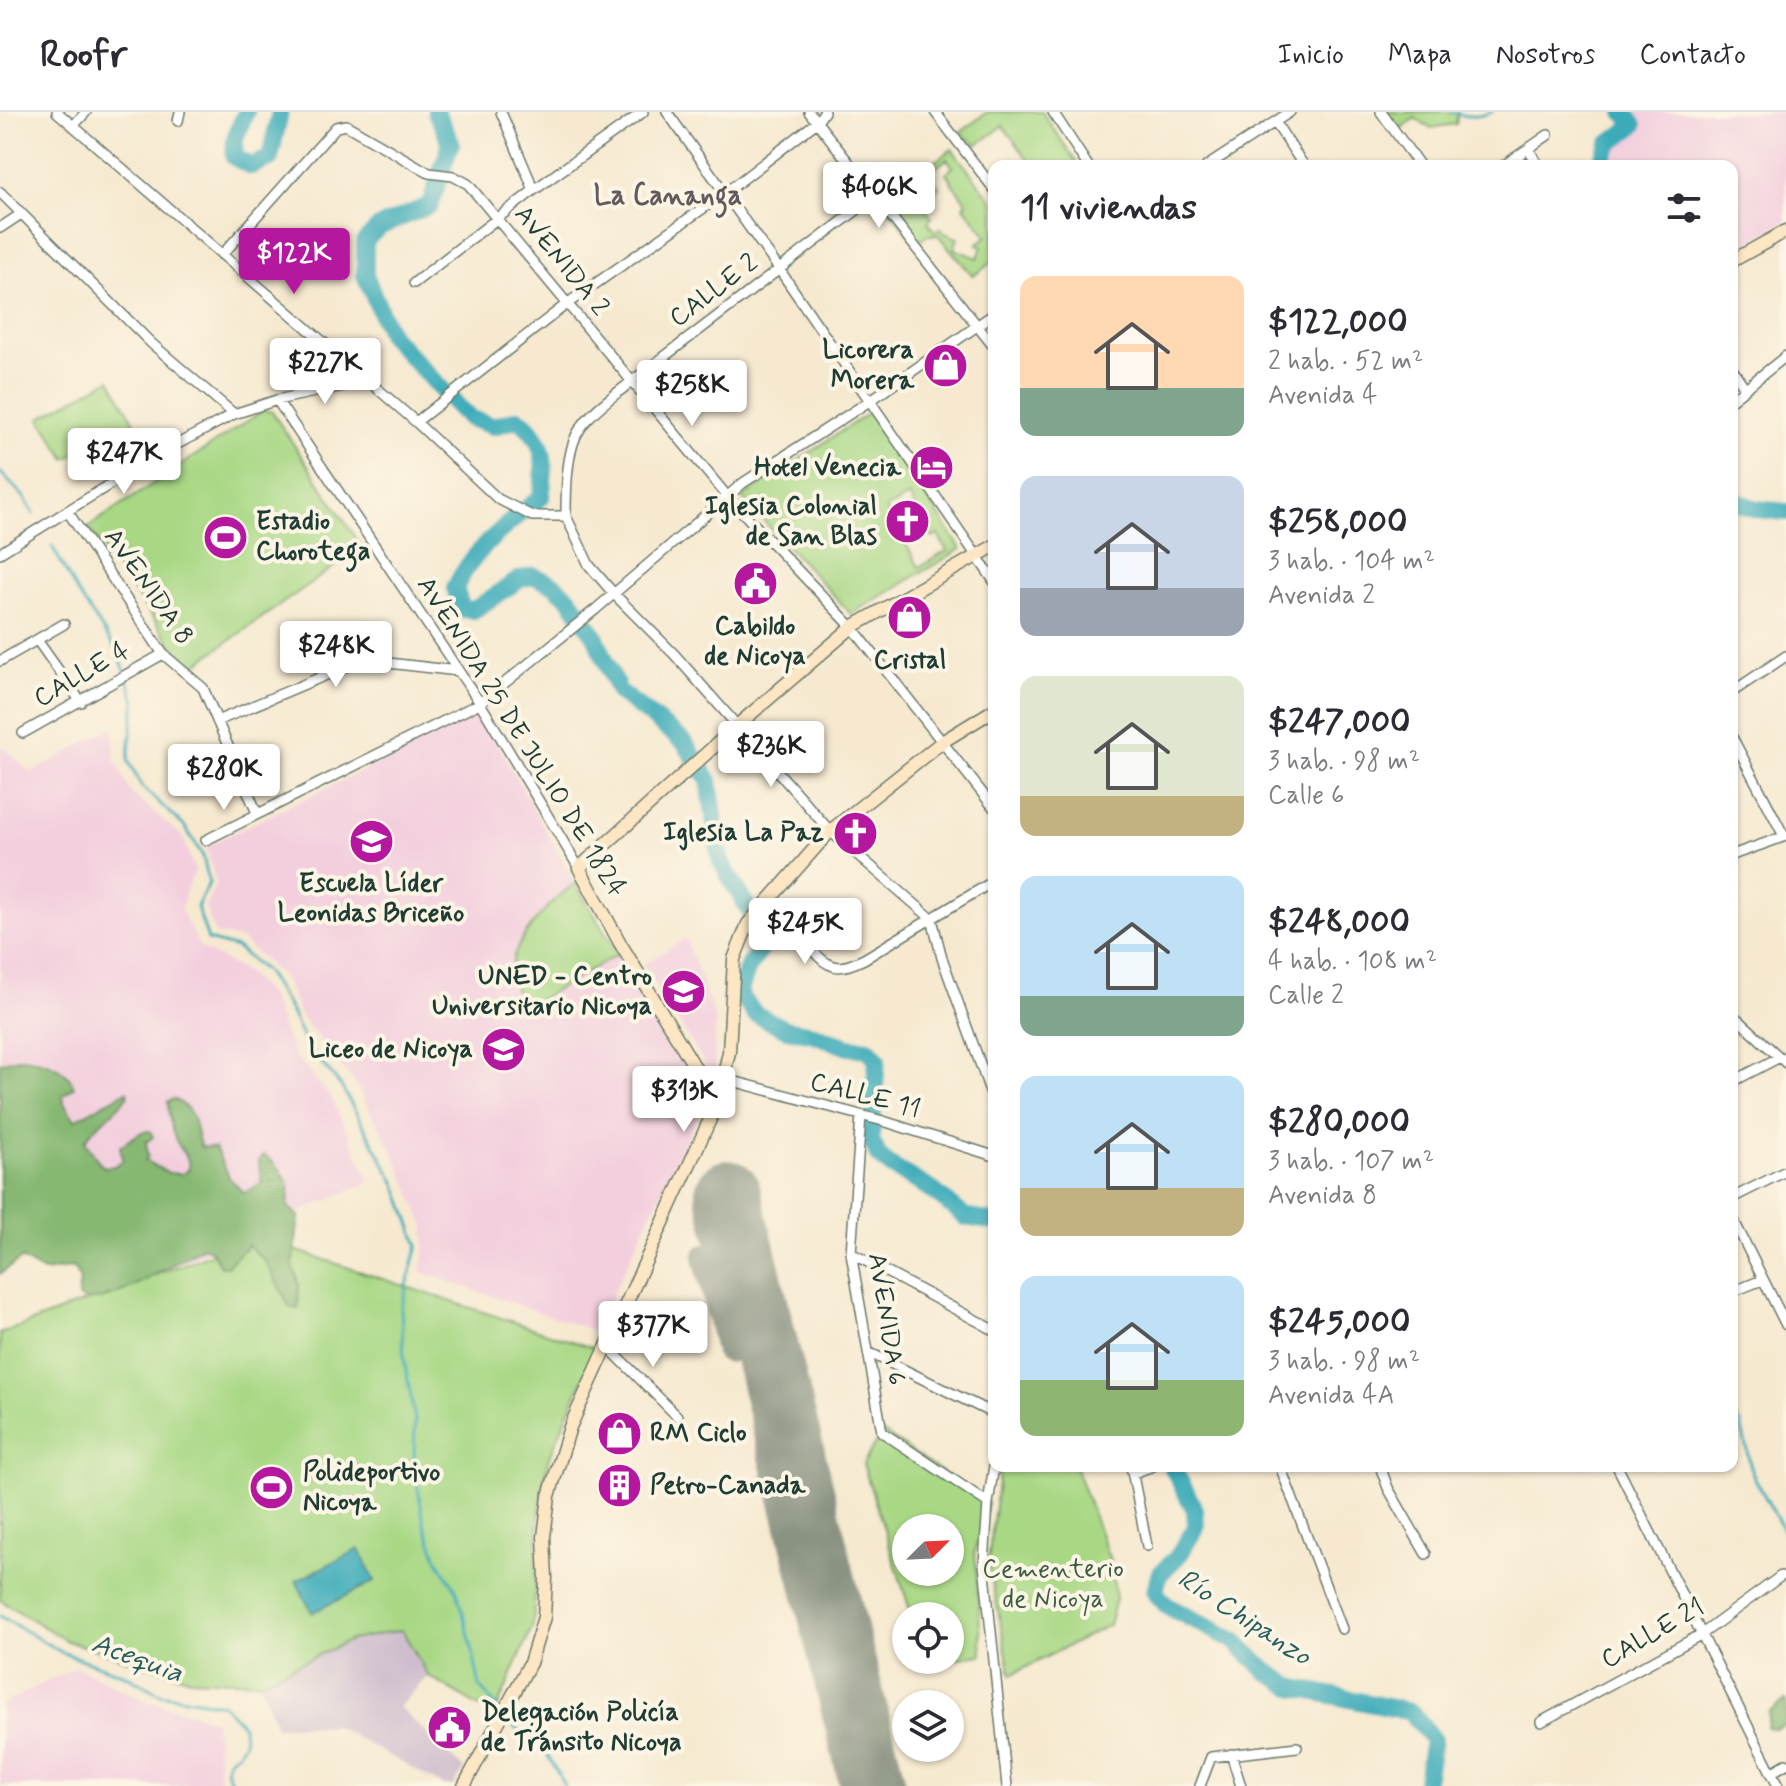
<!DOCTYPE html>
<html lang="es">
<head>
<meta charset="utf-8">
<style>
	:root { --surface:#fff; --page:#f2f2f3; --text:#2b2b33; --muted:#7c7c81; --line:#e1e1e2; --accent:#b5179e }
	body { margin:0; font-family:Mynerve,sans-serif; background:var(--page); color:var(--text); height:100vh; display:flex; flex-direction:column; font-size:30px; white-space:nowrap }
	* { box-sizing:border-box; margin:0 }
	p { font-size:26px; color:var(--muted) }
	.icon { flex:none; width:44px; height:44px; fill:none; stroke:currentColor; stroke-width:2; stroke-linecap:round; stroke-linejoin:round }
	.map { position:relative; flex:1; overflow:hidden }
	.details { position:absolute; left:988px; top:48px; width:750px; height:1312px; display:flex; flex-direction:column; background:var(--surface); border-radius:16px; box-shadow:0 2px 6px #0004 }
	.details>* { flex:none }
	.needle { width:52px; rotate:66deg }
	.buttons { position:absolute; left:892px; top:1402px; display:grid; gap:16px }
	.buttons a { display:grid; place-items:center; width:72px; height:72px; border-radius:50%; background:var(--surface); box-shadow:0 2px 6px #0004; font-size:40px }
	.price { position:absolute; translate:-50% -68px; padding:0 18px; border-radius:8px; background:#fff; color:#222; font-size:26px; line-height:52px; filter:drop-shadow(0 2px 4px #0008) }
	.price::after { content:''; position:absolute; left:50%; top:48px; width:24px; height:18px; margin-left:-12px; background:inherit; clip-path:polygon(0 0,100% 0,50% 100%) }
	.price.selected { background:var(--accent); color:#fff }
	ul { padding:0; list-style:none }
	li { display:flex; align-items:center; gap:24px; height:200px; padding:0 32px }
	li span { display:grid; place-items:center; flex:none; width:224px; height:160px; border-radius:16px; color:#555 }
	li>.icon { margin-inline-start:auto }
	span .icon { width:96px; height:96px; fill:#fffc; stroke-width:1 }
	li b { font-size:34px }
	h2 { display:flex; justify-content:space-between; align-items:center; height:96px; padding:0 32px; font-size:34px }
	header { display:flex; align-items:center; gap:48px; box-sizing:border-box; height:112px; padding:0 40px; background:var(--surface); border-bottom:2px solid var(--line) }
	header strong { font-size:38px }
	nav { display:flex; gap:44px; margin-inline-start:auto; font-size:28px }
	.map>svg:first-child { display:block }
	.built { fill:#f3cfde }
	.industrial { fill:#cfbdce }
	.green { fill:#a9d885; stroke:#648a5c; stroke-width:2; fill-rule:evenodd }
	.forest { fill:#86b872; stroke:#527a53; stroke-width:2 }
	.water { fill:#3babb9; stroke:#2d7476; stroke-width:2 }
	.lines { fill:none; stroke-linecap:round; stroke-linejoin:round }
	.stream { stroke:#3babb9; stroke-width:3 }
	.river { stroke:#3babb9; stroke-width:18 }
	.taxiway { stroke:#8a9382; stroke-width:26 }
	.runway { stroke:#8a9382; stroke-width:66 }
	.street-casing { stroke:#6a796b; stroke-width:12 }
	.secondary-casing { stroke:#6a796b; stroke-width:15 }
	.street { stroke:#fff; stroke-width:9 }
	.secondary { stroke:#fce6c4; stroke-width:12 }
	.labels { text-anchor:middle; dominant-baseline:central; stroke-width:8; stroke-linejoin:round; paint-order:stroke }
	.street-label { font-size:26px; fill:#1f3d34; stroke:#fcf5e5 }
	.poi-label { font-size:26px; font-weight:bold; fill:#1f3d34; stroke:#fcf5e5; text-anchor:end }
	.park-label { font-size:26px; fill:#3b5c44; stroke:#fcf5e5 }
	.neighbourhood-label { font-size:28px; font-weight:bold; fill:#635a5e; stroke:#fcf5e5 }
	.water-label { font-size:28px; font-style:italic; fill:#275e5c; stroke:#fcf5e5 }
</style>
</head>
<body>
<header>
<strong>Roofr</strong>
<nav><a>Inicio</a><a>Mapa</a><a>Nosotros</a><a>Contacto</a></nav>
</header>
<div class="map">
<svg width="1786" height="1674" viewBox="0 0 1786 1674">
	<rect width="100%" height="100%" fill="#fcf5e5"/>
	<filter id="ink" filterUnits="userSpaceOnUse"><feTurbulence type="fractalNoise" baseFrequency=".0125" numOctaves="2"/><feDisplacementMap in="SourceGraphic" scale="16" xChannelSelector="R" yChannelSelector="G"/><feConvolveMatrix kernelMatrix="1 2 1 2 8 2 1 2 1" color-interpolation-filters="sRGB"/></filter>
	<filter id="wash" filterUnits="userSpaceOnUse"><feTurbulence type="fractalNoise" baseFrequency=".006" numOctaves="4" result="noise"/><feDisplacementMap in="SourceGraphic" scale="32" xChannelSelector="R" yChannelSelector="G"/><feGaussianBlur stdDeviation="1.8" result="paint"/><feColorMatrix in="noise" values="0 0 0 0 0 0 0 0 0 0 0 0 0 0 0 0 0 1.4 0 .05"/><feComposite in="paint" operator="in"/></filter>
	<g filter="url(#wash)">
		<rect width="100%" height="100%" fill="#f6e9d0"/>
		<path class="built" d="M1635 0H1786V109L1732 141V54H1607L1615 36 1639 17 1638 3Z
			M481 602 575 771 550 790 522 897 618 842 708 983 595 1219 421 1160 425 1136V1114L393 1039 354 970 302 906 284 866 241 827 215 822 205 794 216 771 206 734Z
			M113 615 115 648 131 681 182 724 195 759 186 779 181 798 200 835 247 861 270 884 292 940 331 985 370 1070 144 1166 0 1106V632L31 661Z
			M686 826 715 907V963L713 965 643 853Z
			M76 1555 144 1588 215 1608 220 1674H0V1593Z"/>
		<path class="industrial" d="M402 1518 428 1564 399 1595 464 1657 453 1674H444L333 1613 276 1614 259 1570 351 1528Z"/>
		<path class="green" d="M987 0H1042L1079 54H1033L1003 14 977 33 960 21Z
			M1381 0H1458L1456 12 1430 16 1415 6 1396 20Z
			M952 37 994 91V149L973 164 938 123H927L916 132 881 88ZM947 47 953 55 946 61 952 68 951 70 967 91 964 94 987 124 977 132 982 134 978 146 954 137 958 126 944 121 940 116 935 120 928 110 932 106 920 90 939 75 933 67 928 71 924 65Z
			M110 267 135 311 66 347 40 306Z
			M264 298 272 300 362 435 189 557 88 415Z
			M870 300 961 437 851 502 742 386ZM909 384 933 426 938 423 947 439 919 455 886 397Z
			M575 771 618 842 521 898C518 886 513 873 512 861 509 829 552 789 575 771Z
			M255 1125 596 1237 548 1348 539 1404 533 1513 494 1604 428 1564 402 1518 351 1528 259 1570 191 1567 67 1529 0 1488V1222Z
			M882 1320 988 1391 975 1439 982 1543 950 1547V1504H912L863 1352ZM906 1416H950V1460H906Z
			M1000 1354H1075L1111 1451 1116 1487 1109 1513 1011 1563 988 1450Z"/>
		<path class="forest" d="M18 946C38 946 67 954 74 975L63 983 64 991 75 1008 127 979 128 983C117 1001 93 1012 85 1030L102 1054C110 1056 118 1054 123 1047L120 1034 142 1020 150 1019 153 1025 146 1030 148 1045 145 1049 169 1061 182 1062 189 1057C190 1045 180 1038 176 1028 171 1016 168 1002 168 989L174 987C199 1000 192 1014 201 1035L215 1036 230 1067 244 1081 262 1071 259 1048 264 1043C275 1051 291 1067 289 1082 289 1086 288 1090 288 1095L299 1104 293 1153 299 1173 298 1197 290 1195 266 1150 248 1133 227 1154H220L212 1139 204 1135C179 1146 102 1202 78 1185L80 1168 73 1155 44 1160 21 1147 0 1162V951Z
			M1786 1588V1612L1775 1617 1767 1616 1769 1600Z"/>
		<path class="water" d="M359 1437 375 1469 312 1501 296 1469Z"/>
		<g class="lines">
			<path class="stream" d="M1452 0C1464 5 1479 6 1492 0
				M0 360 24 385 34 402
				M52 434 77 480 119 542 135 589 128 648 142 675 185 715 203 744 209 771 197 795 208 828 237 836 266 860 290 898 305 931 341 974 396 1072 418 1133 401 1197 404 1247 415 1308 414 1352 424 1411 438 1449 457 1479 472 1535 480 1575 497 1595
				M1732 1301 1741 1312 1752 1361 1786 1423
				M0 1504 61 1540 125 1563 160 1582 222 1592 243 1614 244 1630 238 1640 228 1647 226 1657 233 1674
				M513 1614 548 1644 565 1674"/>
			<path class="river" d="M246 0 235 26 234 45 251 54 270 46 280 0
				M436 0 451 31 430 93 379 115 365 129V163L390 223 469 306 493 314 518 307C547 327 546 353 541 385 508 412 473 437 455 476L462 497 474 498 520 467 534 464 554 473 570 487 595 524 619 580 684 630 709 668 720 748 759 815V840L748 855 739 882 755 902 786 917 814 922 848 935 868 937 877 947 871 1027 878 1043 892 1055 932 1078 965 1105 994 1110
				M1599 54 1609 32 1634 13 1624 0
				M1732 388 1756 397 1786 400
				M1172 1354 1195 1398 1196 1415 1178 1444 1159 1463 1155 1480 1167 1494 1235 1529 1265 1558 1292 1575 1411 1600 1433 1628 1425 1674"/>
			<path class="taxiway" d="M741 1138 706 1145 728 1238 764 1229"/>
			<path class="runway" d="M728 1081 873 1674"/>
		</g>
	</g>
	<g filter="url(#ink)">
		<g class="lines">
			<defs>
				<path id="street" d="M57 0 416 310 498 387 532 404H566L589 453 614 482 674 542 830 719 932 807 942 846 994 990
					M501 0 534 78
					M667 0 779 157 994 469
					M809 0 994 235
					M935 0 994 77
					M1053 0 1088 54
					M1381 0 1420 54
					M178 9 180 0
					M1275 10 1304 54
					M73 14 86 0
					M1529 37 1538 54
					M1207 54 1290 0
					M1503 54 1548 23
					M0 80 151 231 234 302
					M0 116 21 102
					M222 143 336 15 346 13 429 61 453 64 468 72 727 384 852 515 994 696
					M414 171 534 78 643 0
					M1732 257 1745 276
					M1732 287 1786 244
					M277 288 480 591 579 756
					M416 310 568 191 725 81 817 10 824 0
					M68 400 163 542 203 576 257 701
					M566 404C566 380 566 337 580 317 592 298 614 284 631 270L874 85
					M0 441 157 343 234 302 277 288 367 269
					M37 528 81 590
					M0 549 64 512
					M1732 580 1786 544
					M217 609 357 550 371 549 458 559
					M23 621 163 542
					M1732 625 1784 724
					M206 728 480 591 596 497 743 371 871 288 994 202
					M1732 743 1786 724
					M767 788 818 844C834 860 845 856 864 847L994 769
					M1732 902 1786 951
					M725 967 883 1009 994 1044
					M1732 970 1778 946
					M861 1004 851 1141 882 1320 988 1391
					M1732 1086 1786 1059
					M1732 1105 1786 1213
					M851 1141 994 1218
					M1732 1180 1762 1168
					M606 1233 677 1304
					M868 1240 994 1302
					M994 1354 988 1391 984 1452 1007 1674
					M1131 1354 1147 1434
					M1280 1354 1342 1517
					M1380 1354 1388 1376 1426 1442
					M1617 1354 1778 1674
					M1133 1361 1153 1354
					M1541 1610 1702 1522 1781 1464
					M1231 1642 1241 1674
					M1771 1661 1786 1652
					M1200 1674 1211 1645 1297 1635"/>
				<path id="secondary" d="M1732 149 1786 119
					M717 992 620 831 579 756 738 613 852 515 994 434
					M464 1674 530 1551 544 1505 546 1466 544 1425 549 1384 570 1315 717 992 729 940 734 847 748 812 830 719 942 630 994 598"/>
			</defs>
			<use href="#street" class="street-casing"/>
			<use href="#secondary" class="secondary-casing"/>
			<use href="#street" class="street"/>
			<use href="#secondary" class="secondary"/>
		</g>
	</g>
	<defs>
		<symbol id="shop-disc" viewBox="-11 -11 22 22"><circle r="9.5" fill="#b5179e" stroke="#fcf5e5"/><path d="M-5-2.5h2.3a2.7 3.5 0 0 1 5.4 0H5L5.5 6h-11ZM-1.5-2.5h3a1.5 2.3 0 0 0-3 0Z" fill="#fff"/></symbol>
		<symbol id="hotel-disc" viewBox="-11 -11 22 22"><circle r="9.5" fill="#b5179e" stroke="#fcf5e5"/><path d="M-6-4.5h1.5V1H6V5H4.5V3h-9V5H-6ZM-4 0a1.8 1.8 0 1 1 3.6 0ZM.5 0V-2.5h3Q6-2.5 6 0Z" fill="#fff"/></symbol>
		<symbol id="church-disc" viewBox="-11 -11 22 22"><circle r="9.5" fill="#b5179e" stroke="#fcf5e5"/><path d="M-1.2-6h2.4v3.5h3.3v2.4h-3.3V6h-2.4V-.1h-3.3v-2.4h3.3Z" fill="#fff"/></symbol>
		<symbol id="stadium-disc" viewBox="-11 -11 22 22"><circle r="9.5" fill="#b5179e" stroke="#fcf5e5"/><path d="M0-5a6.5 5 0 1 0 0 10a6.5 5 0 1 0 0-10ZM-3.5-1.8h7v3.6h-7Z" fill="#fff"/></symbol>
		<symbol id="civic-disc" viewBox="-11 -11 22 22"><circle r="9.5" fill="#b5179e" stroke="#fcf5e5"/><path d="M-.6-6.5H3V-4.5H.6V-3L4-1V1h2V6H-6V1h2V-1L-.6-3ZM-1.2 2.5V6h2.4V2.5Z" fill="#fff"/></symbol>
		<symbol id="school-disc" viewBox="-11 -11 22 22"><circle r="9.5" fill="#b5179e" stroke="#fcf5e5"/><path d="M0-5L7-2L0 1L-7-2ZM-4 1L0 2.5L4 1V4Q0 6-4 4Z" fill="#fff"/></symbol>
		<symbol id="university-disc" viewBox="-11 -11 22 22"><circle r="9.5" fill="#b5179e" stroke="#fcf5e5"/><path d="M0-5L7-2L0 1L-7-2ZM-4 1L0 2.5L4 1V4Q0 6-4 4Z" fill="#fff"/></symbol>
		<symbol id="building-disc" viewBox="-11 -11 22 22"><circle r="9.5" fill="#b5179e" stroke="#fcf5e5"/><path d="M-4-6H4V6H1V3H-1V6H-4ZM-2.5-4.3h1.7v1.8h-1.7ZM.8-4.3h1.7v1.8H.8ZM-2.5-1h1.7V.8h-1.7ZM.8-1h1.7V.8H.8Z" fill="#fff"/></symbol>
	</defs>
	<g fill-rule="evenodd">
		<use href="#shop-disc" x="920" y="228" width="51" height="51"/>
		<use href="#hotel-disc" x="906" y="330" width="51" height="51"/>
		<use href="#church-disc" x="882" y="384" width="51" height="51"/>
		<use href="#stadium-disc" x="200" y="400" width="51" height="51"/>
		<use href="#civic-disc" x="730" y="446" width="51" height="51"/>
		<use href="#shop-disc" x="884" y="480" width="51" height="51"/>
		<use href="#church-disc" x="830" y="696" width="51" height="51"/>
		<use href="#school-disc" x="346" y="704" width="51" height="51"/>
		<use href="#university-disc" x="658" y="854" width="51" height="51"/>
		<use href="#school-disc" x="478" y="912" width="51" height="51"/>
		<use href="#shop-disc" x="594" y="1296" width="51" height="51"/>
		<use href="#building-disc" x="594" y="1348" width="51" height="51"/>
		<use href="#stadium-disc" x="246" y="1350" width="51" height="51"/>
		<use href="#civic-disc" x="424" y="1590" width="51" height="51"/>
	</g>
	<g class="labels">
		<g class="street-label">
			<text transform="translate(561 149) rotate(51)">AVENIDA 2</text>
			<text transform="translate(714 179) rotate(-37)">CALLE 2</text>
			<text transform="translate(148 475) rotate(55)">AVENIDA 8</text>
			<text transform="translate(82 563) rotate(-30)">CALLE 4</text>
			<text transform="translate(521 625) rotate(58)">AVENIDA 25 DE JULIO DE 1824</text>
			<text transform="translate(865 984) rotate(15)">CALLE 11</text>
			<text transform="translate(886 1207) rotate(81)">AVENIDA 6</text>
			<text transform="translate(1653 1522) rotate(-30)">CALLE 21</text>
		</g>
		<g class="poi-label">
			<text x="914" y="239">Licorera<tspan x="914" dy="30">Morera</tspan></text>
			<text x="901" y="356">Hotel Venecia</text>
			<text x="877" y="395">Iglesia Colonial<tspan x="877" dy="30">de San Blas</tspan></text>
			<text x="256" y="410" text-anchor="start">Estadio<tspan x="256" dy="30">Chorotega</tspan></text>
			<text x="755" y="515" text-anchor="middle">Cabildo<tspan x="755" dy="30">de Nicoya</tspan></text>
			<text x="910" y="549" text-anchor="middle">Cristal</text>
			<text x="824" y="721">Iglesia La Paz</text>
			<text x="371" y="772" text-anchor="middle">Escuela Líder<tspan x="371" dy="30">Leonidas Briceño</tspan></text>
			<text x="652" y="865">UNED - Centro<tspan x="652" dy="30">Universitario Nicoya</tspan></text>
			<text x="473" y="938">Liceo de Nicoya</text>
			<text x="650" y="1322" text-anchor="start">RM Ciclo</text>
			<text x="303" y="1361" text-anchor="start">Polideportivo<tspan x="303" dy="30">Nicoya</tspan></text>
			<text x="650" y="1374" text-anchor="start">Petro-Canada</text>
			<text x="481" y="1601" text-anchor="start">Delegación Policía<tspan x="481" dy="30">de Tránsito Nicoya</tspan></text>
		</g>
		<g class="park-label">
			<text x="1053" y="1458">Cementerio<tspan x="1053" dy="30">de Nicoya</tspan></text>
		</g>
		<g class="neighbourhood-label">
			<text x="668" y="84">La Cananga</text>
		</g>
		<g class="water-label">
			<text transform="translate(1244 1506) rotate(33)">Río Chipanzo</text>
			<text transform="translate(137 1547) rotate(20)">Acequia</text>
		</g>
	</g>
</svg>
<div class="buttons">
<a><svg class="needle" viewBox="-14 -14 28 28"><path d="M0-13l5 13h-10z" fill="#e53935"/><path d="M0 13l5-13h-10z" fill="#7c7c81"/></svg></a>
<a><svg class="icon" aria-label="locate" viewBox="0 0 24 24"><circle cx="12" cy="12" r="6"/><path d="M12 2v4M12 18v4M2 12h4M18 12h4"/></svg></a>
<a><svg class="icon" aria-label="layers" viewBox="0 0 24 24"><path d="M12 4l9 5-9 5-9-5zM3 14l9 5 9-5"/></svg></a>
</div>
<b class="price" style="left:879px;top:118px">$406K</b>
<b class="price selected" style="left:294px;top:184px">$122K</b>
<b class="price" style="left:325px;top:294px">$227K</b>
<b class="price" style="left:692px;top:316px">$258K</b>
<b class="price" style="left:124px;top:384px">$247K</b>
<b class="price" style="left:336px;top:577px">$248K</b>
<b class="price" style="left:771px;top:677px">$236K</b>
<b class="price" style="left:224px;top:700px">$280K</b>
<b class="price" style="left:805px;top:854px">$245K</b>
<b class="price" style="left:684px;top:1022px">$313K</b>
<b class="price" style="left:653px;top:1257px">$377K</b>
<section class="details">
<h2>11 viviendas<svg class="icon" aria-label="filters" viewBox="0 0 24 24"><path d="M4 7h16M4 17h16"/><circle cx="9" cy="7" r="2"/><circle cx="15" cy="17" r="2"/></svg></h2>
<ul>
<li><span style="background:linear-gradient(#ffd9b3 70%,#7fa58c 0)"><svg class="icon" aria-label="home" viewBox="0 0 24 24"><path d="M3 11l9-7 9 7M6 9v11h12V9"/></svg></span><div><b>$122,000</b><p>2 hab. · 52 m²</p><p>Avenida 4</p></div></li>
<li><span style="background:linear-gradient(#c9d6e8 70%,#9aa5b1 0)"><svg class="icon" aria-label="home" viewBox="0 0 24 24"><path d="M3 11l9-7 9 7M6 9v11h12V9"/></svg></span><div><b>$258,000</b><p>3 hab. · 104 m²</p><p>Avenida 2</p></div></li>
<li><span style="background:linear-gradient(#dfe7d0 75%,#c2b280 0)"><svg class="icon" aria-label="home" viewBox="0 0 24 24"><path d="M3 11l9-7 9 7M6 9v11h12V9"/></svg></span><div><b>$247,000</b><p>3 hab. · 98 m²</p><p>Calle 6</p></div></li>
<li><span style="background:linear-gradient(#bfe0f5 75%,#7fa58c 0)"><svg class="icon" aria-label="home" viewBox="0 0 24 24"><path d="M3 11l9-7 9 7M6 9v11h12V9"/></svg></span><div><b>$248,000</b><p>4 hab. · 108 m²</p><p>Calle 2</p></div></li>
<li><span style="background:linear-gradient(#bfe0f5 70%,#c2b280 0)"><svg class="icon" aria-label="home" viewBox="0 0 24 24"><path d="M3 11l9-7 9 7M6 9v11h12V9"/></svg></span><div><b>$280,000</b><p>3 hab. · 107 m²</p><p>Avenida 8</p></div></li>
<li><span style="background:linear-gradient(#bfe0f5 65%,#8fb573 0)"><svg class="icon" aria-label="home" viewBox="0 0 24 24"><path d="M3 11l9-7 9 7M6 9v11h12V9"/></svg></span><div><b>$245,000</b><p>3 hab. · 98 m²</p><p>Avenida 4A</p></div></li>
</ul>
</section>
</div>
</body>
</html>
